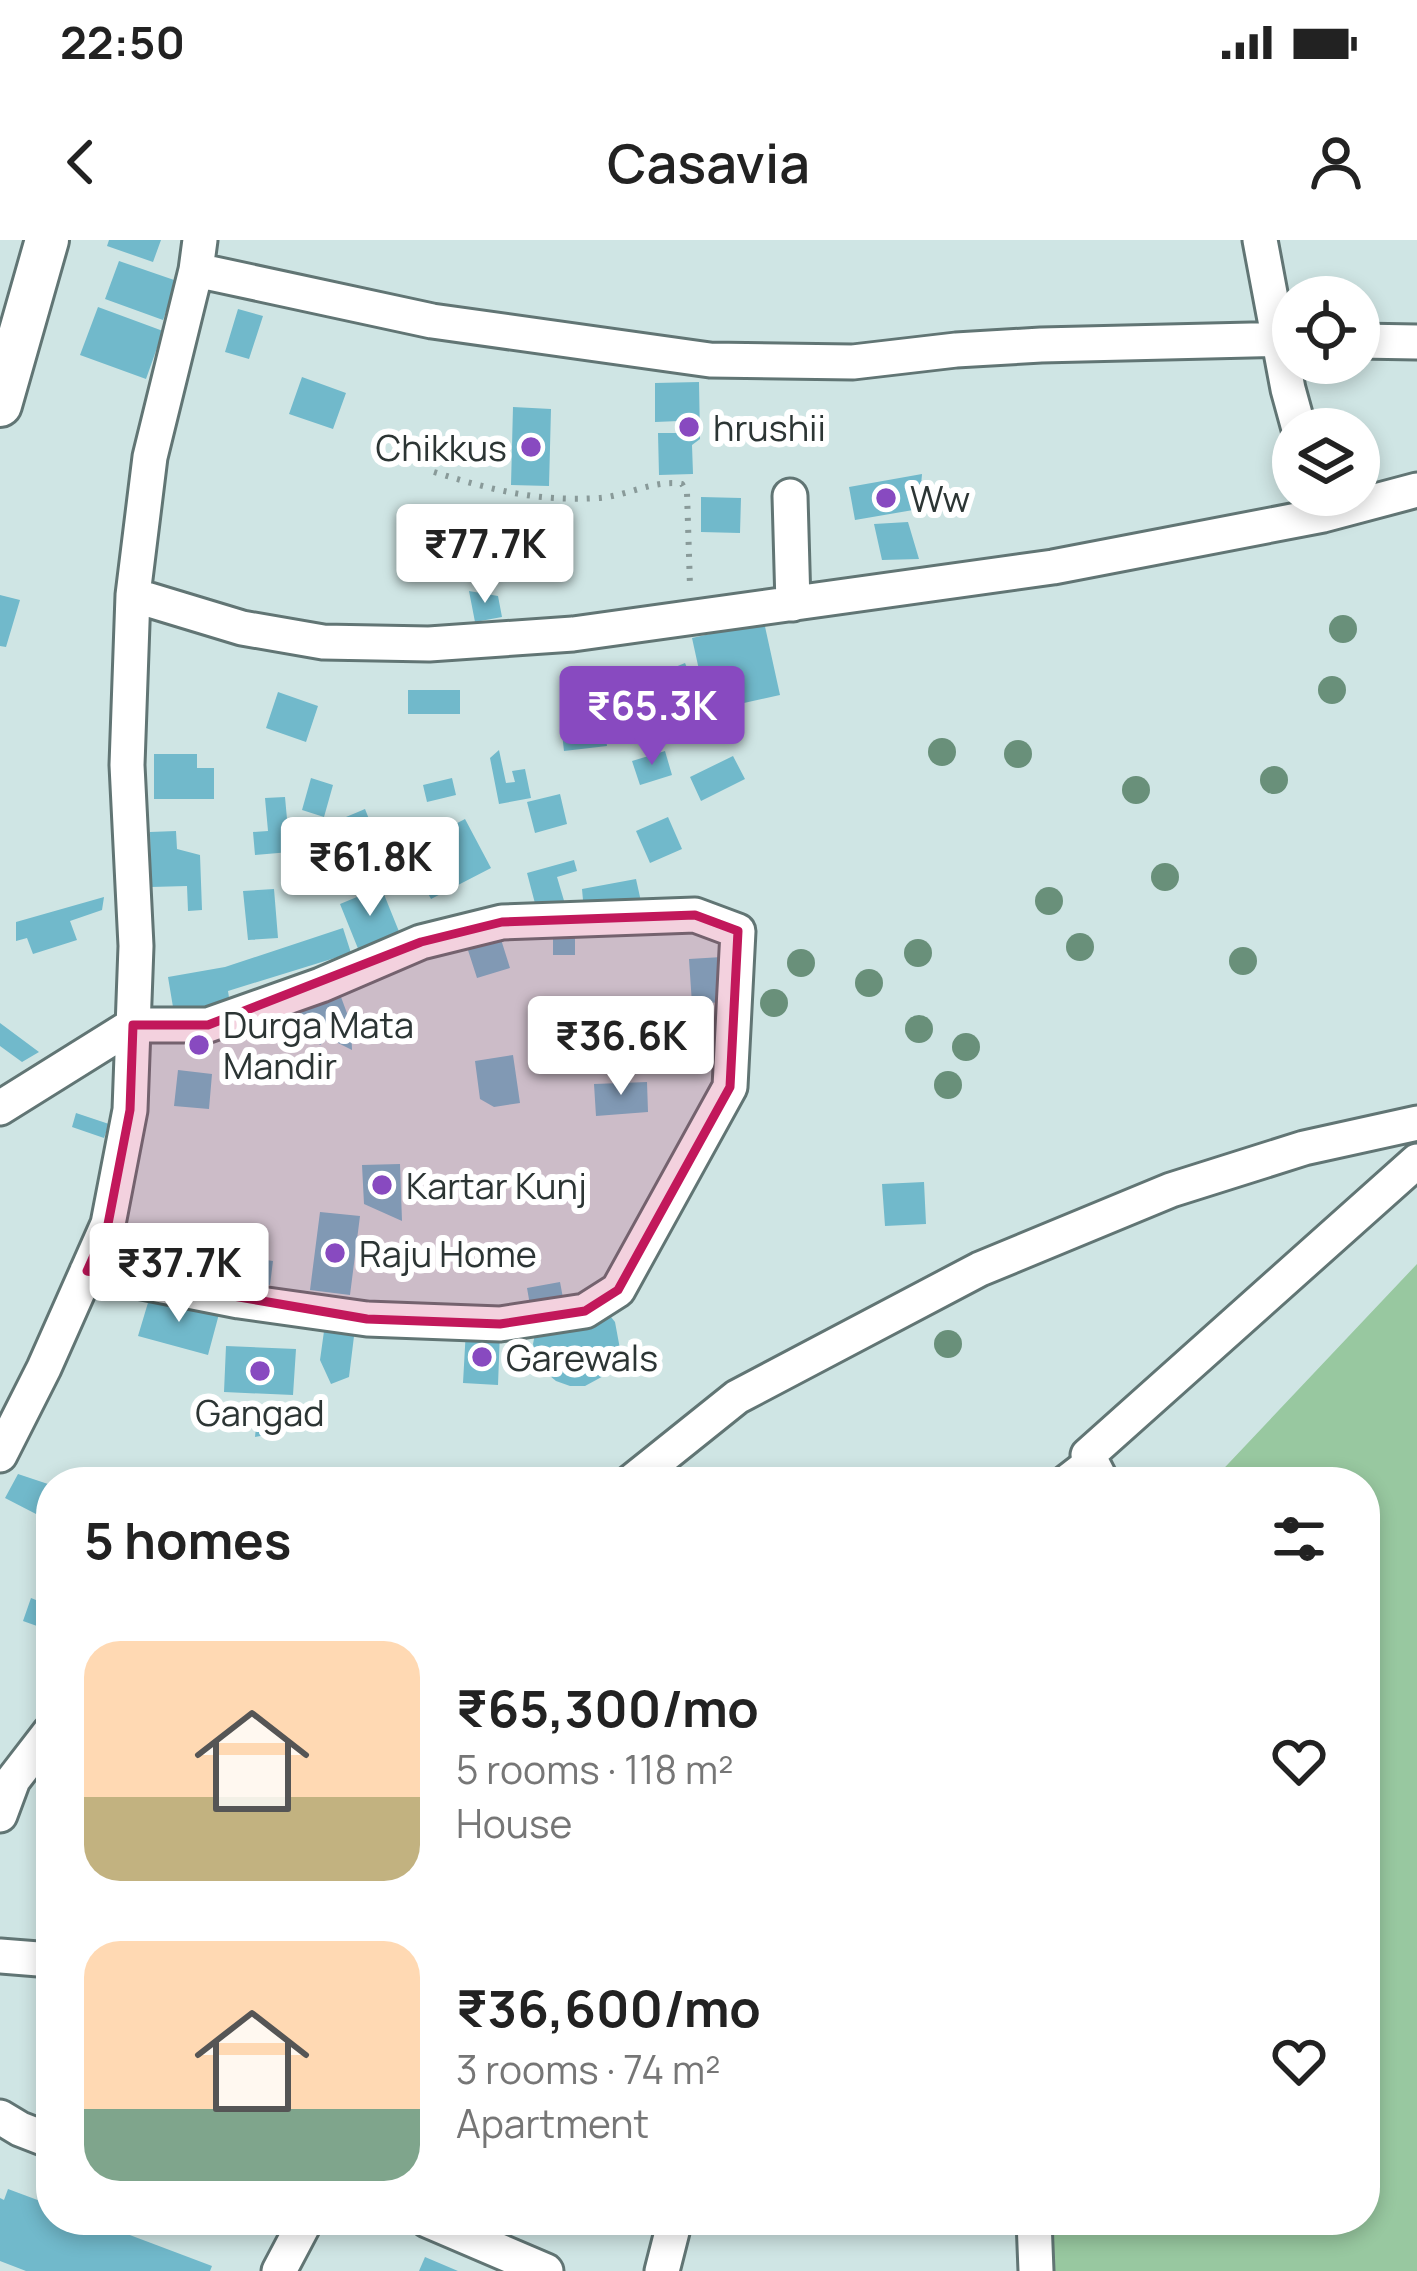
<!DOCTYPE html>
<html lang="en">
<head>
<meta charset="utf-8">
<style>
	:root { --surface:#fff; --page:#f6f6f6; --text:#222; --muted:#767676; --accent:#884ac0 }
	body { margin:0; font-family:Manrope,sans-serif; background:var(--page); color:var(--text); height:100vh; display:flex; flex-direction:column; font-size:45px; white-space:nowrap }
	* { box-sizing:border-box; margin:0 }
	p { font-size:39px; color:var(--muted) }
	.icon { flex:none; width:66px; height:66px; fill:none; stroke:currentColor; stroke-width:2; stroke-linecap:round; stroke-linejoin:round }
	.map { position:relative; flex:1; overflow:hidden }
	.drawer { position:absolute; left:36px; top:1227px; width:1344px; height:768px; display:flex; flex-direction:column; background:var(--surface); border-radius:48px; box-shadow:0 6px 18px #0003 }
	.drawer>* { flex:none }
	.fabs { position:absolute; left:1272px; top:36px; display:grid; gap:24px }
	.fabs a { display:grid; place-items:center; width:108px; height:108px; border-radius:50%; background:var(--surface); box-shadow:0 6px 18px #0003; font-size:60px }
	.price { position:absolute; translate:-50% -102px; padding:0 27px; border-radius:12px; background:#fff; color:#222; font-size:39px; line-height:78px; filter:drop-shadow(0 3px 6px #0008) }
	.price::after { content:''; position:absolute; left:50%; top:72px; width:36px; height:27px; margin-left:-18px; background:inherit; clip-path:polygon(0 0,100% 0,50% 100%) }
	.price.selected { background:var(--accent); color:#fff }
	ul { padding:0; list-style:none }
	li { display:flex; align-items:center; gap:36px; height:300px; padding:0 48px }
	li span { display:grid; place-items:center; flex:none; width:336px; height:240px; border-radius:36px; color:#555 }
	li>.icon { margin-inline-start:auto }
	span .icon { width:144px; height:144px; fill:#fffc; stroke-width:1 }
	li b { font-size:51px }
	h2 { display:flex; justify-content:space-between; align-items:center; height:144px; padding:0 48px; font-size:51px }
	.status { display:flex; justify-content:space-between; align-items:center; height:84px; padding:0 60px; background:var(--surface); direction:ltr }
	.status svg { height:33px; fill:currentColor }
	header { display:flex; justify-content:space-between; align-items:center; height:156px; padding:0 48px; background:var(--surface); font-size:54px; font-weight:600 }
	.map>svg:first-child { display:block }
	.green { fill:#98c8a0 }
	.building { fill:#71b9cb }
	.lines { fill:none; stroke-linecap:round; stroke-linejoin:round }
	.service-casing { stroke:#617574; stroke-width:22 }
	.minor-casing { stroke:#617574; stroke-width:39 }
	.tertiary-casing { stroke:#617574; stroke-width:48 }
	.path { stroke:#899a99; stroke-width:6; stroke-dasharray:3 9; stroke-linecap:butt }
	.service { stroke:#fff; stroke-width:16 }
	.minor { stroke:#fff; stroke-width:33 }
	.tertiary { stroke:#fff; stroke-width:42 }
	.tree { fill:#69907a }
	.marked { fill:#c2185b; fill-opacity:0.2; stroke:#c2185b; stroke-width:9; stroke-linejoin:round }
	.poi-dot { fill:#884ac0; stroke:#fff; stroke-width:4.5 }
	.labels { text-anchor:middle; dominant-baseline:central; stroke-width:12; stroke-linejoin:round; paint-order:stroke }
	.poi-label { font-size:36px; fill:#2c3534; stroke:#fff; text-anchor:start }
</style>
</head>
<body>
<div class="status"><b>22:50</b><svg viewBox="0 0 49 12"><path d="M0 12V9h3v3zM5 12V6h3v6zM10 12V3h3v9zM15 12V0h3v12zM26 1h20v11H26zM47 4h2v5h-2z"/></svg></div>
<header><svg class="icon" aria-label="back" viewBox="0 0 24 24"><path d="M15 5l-7 7 7 7"/></svg>Casavia<svg class="icon" aria-label="person" viewBox="0 0 24 24"><circle cx="12" cy="8" r="4"/><path d="M4 21q1-7 8-7t8 7"/></svg></header>
<div class="map">
<svg width="1417" height="2031" viewBox="0 0 1417 2031">
	<rect width="100%" height="100%" fill="#cfe5e4"/>
	<path class="green" d="M1417 1024V2031H1031L1035 2000 1056 1980H1365V1242H1211Z"/>
	<path class="building" d="M109 0H161L153 22 107 6Z
		M119 21 177 41 163 80 105 59Z
		M1337 48V57H1295L1294 49Z
		M98 67 163 91 146 139 80 115Z
		M238 69 263 76 249 119 225 112Z
		M302 137 346 153 333 189 289 174Z
		M699 142 700 199 692 205 693 234 659 235 658 193H679V181L655 182V143Z
		M513 167 551 169 549 246 511 245Z
		M922 234 919 269 855 280 849 247Z
		M701 257 741 258 740 293 701 292Z
		M908 282 919 319 882 320 874 284Z
		M469 351 498 356 502 377 475 382Z
		M0 355 20 360 6 407 0 406Z
		M764 382 780 455 708 471 692 398Z
		M685 423 705 470 671 484 651 437Z
		M408 450H460V474H408Z
		M278 452 318 466 306 502 266 488Z
		M604 479 607 506 564 511 561 485Z
		M499 510 506 543 515 542 512 531 525 529 531 558 499 564 490 518Z
		M665 511 672 535 640 545 632 521Z
		M154 514H197V528H214V559H154Z
		M733 516 745 539 701 561 690 537Z
		M311 538 333 545 324 577 302 570Z
		M452 538 456 555 427 562 423 545Z
		M560 554 567 584 535 593 527 562Z
		M285 557 290 612 255 615 253 592 268 591 265 558Z
		M365 569 375 594 355 601 346 577Z
		M668 577 682 609 650 623 636 591Z
		M465 579 491 628 431 659 405 610Z
		M317 586 332 617 314 615 303 593Z
		M176 591 177 609 200 615 202 670 188 671 187 646 151 647 150 592Z
		M574 620 577 631 557 637 565 664 537 671 527 633Z
		M636 639 642 666 584 671 582 649Z
		M381 647 400 694 359 711 340 664Z
		M274 649 278 698 248 700 243 651Z
		M104 657 102 670 70 681 77 700 33 714 27 698 16 701V682Z
		M343 688 351 713 228 751 230 764 174 773 168 737 225 727Z
		M553 690H575V715H553Z
		M499 693 510 728 477 738 466 704Z
		M722 717 724 762 692 764 689 719Z
		M341 757 351 784 352 810 338 803 332 795 320 805 312 795 296 797 292 763Z
		M0 783 39 812 22 822 0 806Z
		M513 815 520 863 494 867 480 859 475 821Z
		M178 830 212 834 209 869 174 866Z
		M647 842 648 872 596 876 594 844Z
		M76 873 109 884 104 898 72 887Z
		M400 924 402 981 364 964 362 925Z
		M924 942 926 984 885 986 882 944Z
		M320 972 360 976 350 1055 310 1050Z
		M224 999 253 1002 252 1018 273 1021 270 1045 219 1040Z
		M560 1042 563 1058 530 1065 527 1048Z
		M150 1056 219 1074 208 1115 138 1096Z
		M607 1072 615 1082 620 1109 617 1122 609 1133 585 1146H570L556 1141 544 1131 536 1119 533 1104 536 1089Z
		M325 1084 355 1088 349 1137 331 1144 320 1120Z
		M466 1089 500 1091 498 1145 463 1143Z
		M226 1106 296 1109 293 1155 224 1152Z
		M294 1163 297 1189 255 1197 258 1166Z
		M18 1234 51 1245 36 1274 5 1258Z
		M31 1358 51 1366V1391L23 1381Z
		M8 1949 51 1965V1980H90L212 2026 210 2031H26L0 2021V1958L4 1960Z
		M425 2017 458 2031H419Z"/>
	<g class="lines">
		<defs>
			<path id="service" d="M1053 1242 1088 1215"/>
			<path id="minor" d="M1260 0 1288 149 1299 189
				M196 30 432 81 710 120 853 122 956 110 1041 105 1293 99
				M1359 101 1417 102
				M790 256 793 364
				M133 355 242 388 323 402 429 404 573 394 1053 327 1323 275 1417 250
				M0 868 133 785H208L321 745 421 702 502 682 695 675 738 691 730 847 618 1050 585 1071 500 1084 367 1079 239 1061 87 1031
				M0 1215 44 1128 108 984 130 870 136 706 127 525 133 355 150 217 196 30 200 0
				M631 1242 737 1157 980 1029 1171 950 1304 908 1417 883
				M1102 1242 1088 1215 1417 921
				M0 1575 13 1540 50 1492
				M0 1716 51 1720
				M0 1877 20 1889 51 1901
				M427 1980 546 2031
				M1034 1980 1036 2031
				M279 2031 306 1980
				M662 2031 675 1980"/>
			<path id="tertiary" d="M0 165 47 0"/>
		</defs>
		<use href="#service" class="service-casing"/>
		<use href="#minor" class="minor-casing"/>
		<use href="#tertiary" class="tertiary-casing"/>
		<path class="path" d="M434 232C492 250 538 262 599 258 626 256 656 239 682 244L687 253 690 346"/>
		<use href="#service" class="service"/>
		<use href="#minor" class="minor"/>
		<use href="#tertiary" class="tertiary"/>
	</g>
	<g class="tree">
		<circle cx="1343" cy="389" r="14"/>
		<circle cx="1332" cy="450" r="14"/>
		<circle cx="942" cy="512" r="14"/>
		<circle cx="1018" cy="514" r="14"/>
		<circle cx="1274" cy="540" r="14"/>
		<circle cx="1136" cy="550" r="14"/>
		<circle cx="1165" cy="637" r="14"/>
		<circle cx="1049" cy="661" r="14"/>
		<circle cx="1080" cy="707" r="14"/>
		<circle cx="918" cy="713" r="14"/>
		<circle cx="1243" cy="721" r="14"/>
		<circle cx="801" cy="723" r="14"/>
		<circle cx="869" cy="743" r="14"/>
		<circle cx="774" cy="763" r="14"/>
		<circle cx="919" cy="789" r="14"/>
		<circle cx="966" cy="807" r="14"/>
		<circle cx="948" cy="845" r="14"/>
		<circle cx="948" cy="1104" r="14"/>
	</g>
	<path class="marked" d="M695 675 738 691 730 847 618 1050 585 1071 500 1084 367 1079 87 1031 108 984 130 870 133 785H208L421 702 502 682Z"/>
	<g class="poi-dot">
		<circle cx="689" cy="187" r="12"/>
		<circle cx="531" cy="207" r="12"/>
		<circle cx="886" cy="258" r="12"/>
		<circle cx="199" cy="805" r="12"/>
		<circle cx="382" cy="945" r="12"/>
		<circle cx="335" cy="1013" r="12"/>
		<circle cx="482" cy="1117" r="12"/>
		<circle cx="260" cy="1131" r="12"/>
	</g>
	<g class="labels">
		<g class="poi-label">
			<text x="713" y="187">hrushii</text>
			<text x="507" y="207" text-anchor="end">Chikkus</text>
			<text x="910" y="258">Ww</text>
			<text x="223" y="784">Durga Mata<tspan x="223" dy="41">Mandir</tspan></text>
			<text x="406" y="945">Kartar Kunj</text>
			<text x="359" y="1013">Raju Home</text>
			<text x="506" y="1117">Garewals</text>
			<text x="260" y="1172" text-anchor="middle">Gangad</text>
		</g>
	</g>
</svg>
<div class="fabs">
<a><svg class="icon" aria-label="locate" viewBox="0 0 24 24"><circle cx="12" cy="12" r="6"/><path d="M12 2v4M12 18v4M2 12h4M18 12h4"/></svg></a>
<a><svg class="icon" aria-label="layers" viewBox="0 0 24 24"><path d="M12 4l9 5-9 5-9-5zM3 14l9 5 9-5"/></svg></a>
</div>
<b class="price" style="left:485px;top:366px">₹77.7K</b>
<b class="price selected" style="left:652px;top:528px">₹65.3K</b>
<b class="price" style="left:370px;top:679px">₹61.8K</b>
<b class="price" style="left:621px;top:858px">₹36.6K</b>
<b class="price" style="left:179px;top:1085px">₹37.7K</b>
<section class="drawer">
<h2>5 homes<svg class="icon" aria-label="filters" viewBox="0 0 24 24"><path d="M4 7h16M4 17h16"/><circle cx="9" cy="7" r="2"/><circle cx="15" cy="17" r="2"/></svg></h2>
<ul>
<li><span style="background:linear-gradient(#ffd9b3 65%,#c2b280 0)"><svg class="icon" aria-label="home" viewBox="0 0 24 24"><path d="M3 11l9-7 9 7M6 9v11h12V9"/></svg></span><div><b>₹65,300/mo</b><p>5 rooms · 118 m²</p><p>House</p></div><svg class="icon" aria-label="heart" viewBox="0 0 24 24"><path d="M12 20l-8-8c-3-5 5-10 8-4 3-6 11-1 8 4z"/></svg></li>
<li><span style="background:linear-gradient(#ffd9b3 70%,#7fa58c 0)"><svg class="icon" aria-label="home" viewBox="0 0 24 24"><path d="M3 11l9-7 9 7M6 9v11h12V9"/></svg></span><div><b>₹36,600/mo</b><p>3 rooms · 74 m²</p><p>Apartment</p></div><svg class="icon" aria-label="heart" viewBox="0 0 24 24"><path d="M12 20l-8-8c-3-5 5-10 8-4 3-6 11-1 8 4z"/></svg></li>
</ul>
</section>
</div>
</body>
</html>
